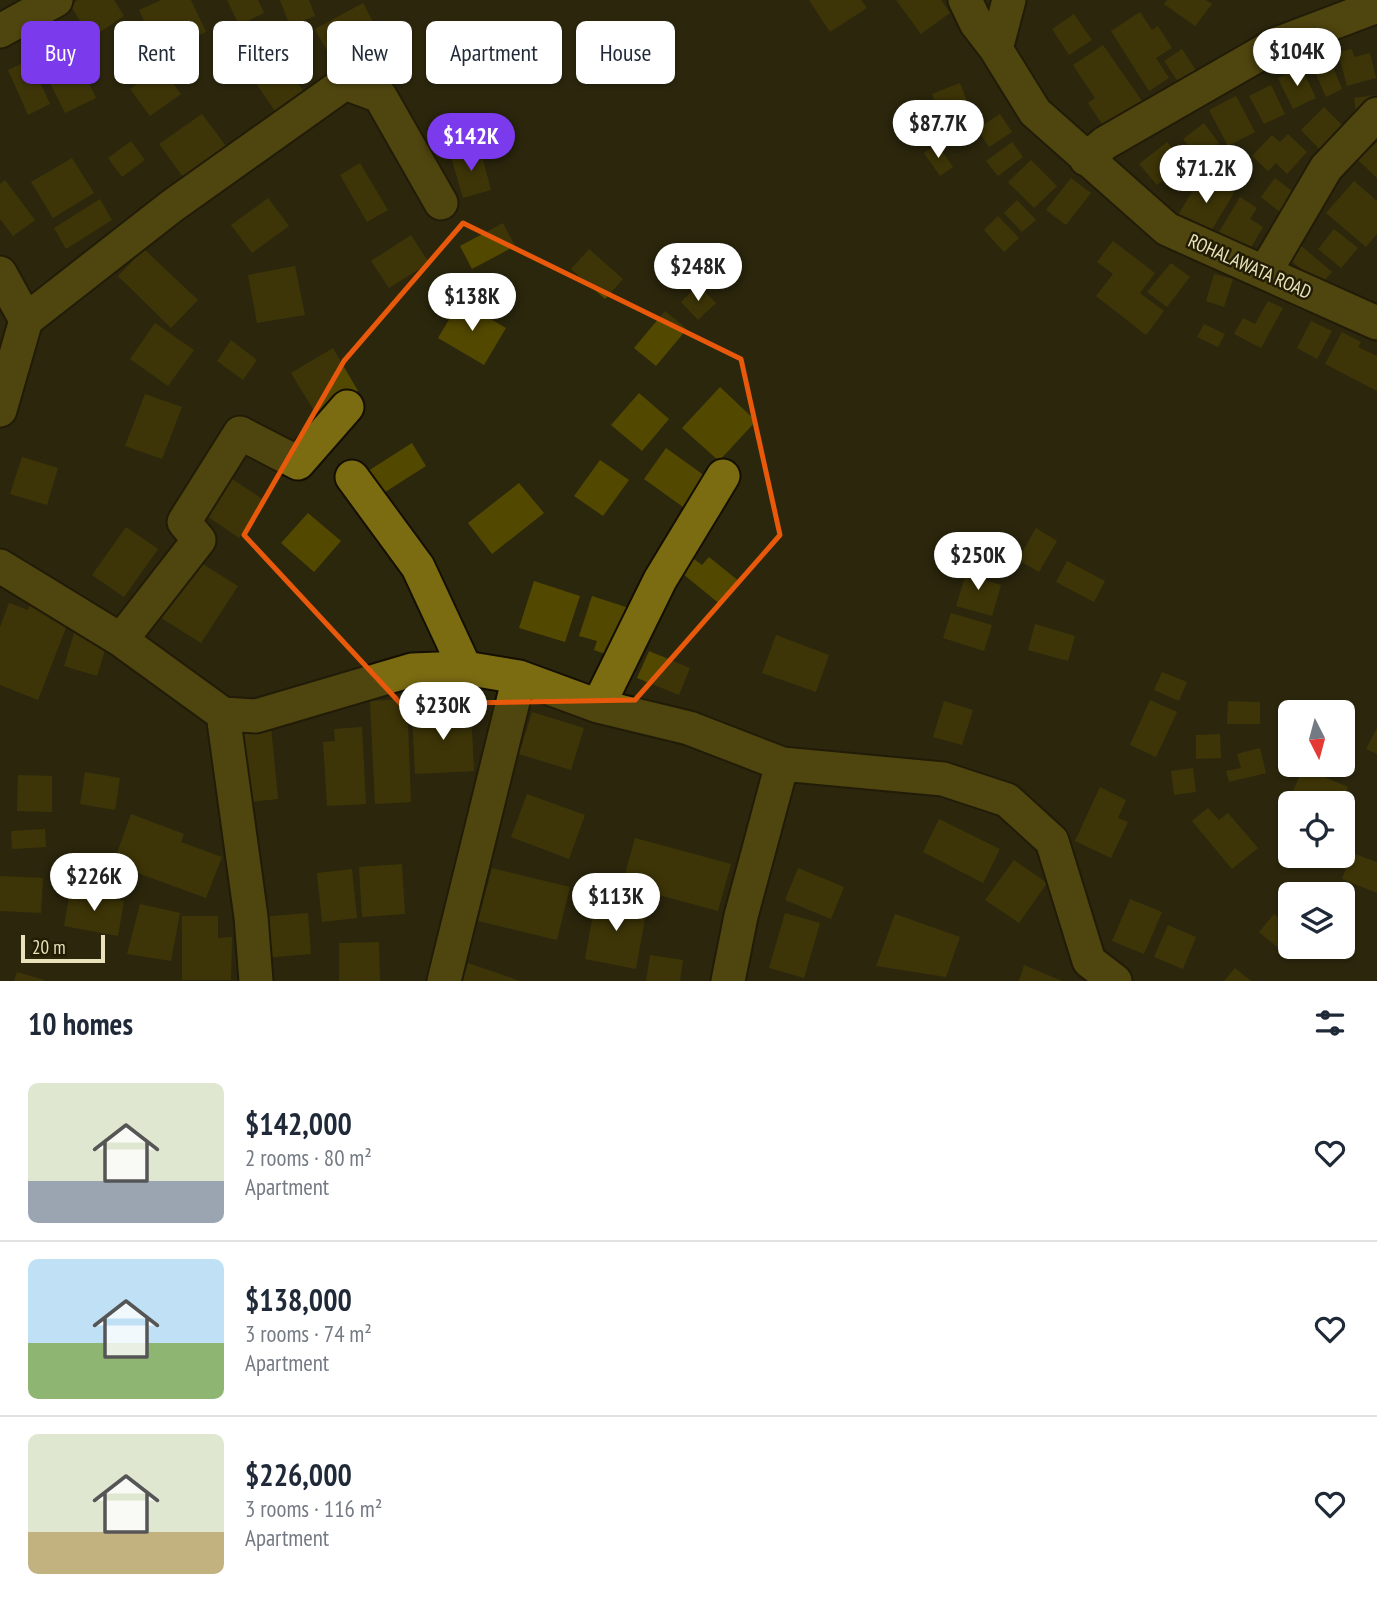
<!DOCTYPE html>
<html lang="en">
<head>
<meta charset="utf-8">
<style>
	:root { --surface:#fff; --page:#f6f6f7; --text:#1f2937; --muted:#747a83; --line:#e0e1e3; --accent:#7c3aed }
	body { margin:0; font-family:"PT Sans Narrow",sans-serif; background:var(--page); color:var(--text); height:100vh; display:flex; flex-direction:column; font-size:26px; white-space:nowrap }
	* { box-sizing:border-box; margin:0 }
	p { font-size:23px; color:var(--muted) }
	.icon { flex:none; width:38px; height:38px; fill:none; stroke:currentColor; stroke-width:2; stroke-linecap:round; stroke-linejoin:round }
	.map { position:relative; height:981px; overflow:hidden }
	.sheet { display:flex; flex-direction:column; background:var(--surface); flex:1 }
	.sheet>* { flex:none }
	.top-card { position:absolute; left:21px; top:21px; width:700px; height:63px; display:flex; gap:14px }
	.needle { width:46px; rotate:174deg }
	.controls { position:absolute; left:1278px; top:700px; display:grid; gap:14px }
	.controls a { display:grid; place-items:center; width:77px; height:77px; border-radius:10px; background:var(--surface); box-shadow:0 2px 5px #0004; font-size:35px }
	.scale { position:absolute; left:21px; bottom:18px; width:84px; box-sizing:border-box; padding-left:7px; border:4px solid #e9e2bb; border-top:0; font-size:19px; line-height:24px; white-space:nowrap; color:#e9e2bb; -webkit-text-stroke:5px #221d04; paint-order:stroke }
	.price { position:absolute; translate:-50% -60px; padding:0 16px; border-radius:24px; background:#fff; color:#222; font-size:23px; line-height:46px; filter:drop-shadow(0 2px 4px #0008) }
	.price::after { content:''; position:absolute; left:50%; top:42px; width:21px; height:16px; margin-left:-10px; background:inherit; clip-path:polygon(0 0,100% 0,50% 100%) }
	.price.selected { background:var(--accent); color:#fff }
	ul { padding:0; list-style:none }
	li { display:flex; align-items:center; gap:21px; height:175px; padding:0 28px }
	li+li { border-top:2px solid var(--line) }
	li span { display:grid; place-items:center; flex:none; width:196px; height:140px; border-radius:10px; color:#555 }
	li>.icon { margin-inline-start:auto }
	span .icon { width:84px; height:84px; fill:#fffc; stroke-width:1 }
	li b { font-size:30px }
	h2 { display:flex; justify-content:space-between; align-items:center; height:84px; padding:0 28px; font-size:30px }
	.chip { padding:0 24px; border-radius:10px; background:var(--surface); box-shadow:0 2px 5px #0004; font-size:24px; line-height:63px }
	.chip.selected { background:var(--accent); color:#fff }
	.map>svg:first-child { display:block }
	.building { fill:#534800 }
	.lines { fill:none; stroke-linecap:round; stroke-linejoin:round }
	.minor-casing { stroke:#140f00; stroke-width:37 }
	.minor { stroke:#7b6c12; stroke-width:33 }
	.marked { fill:none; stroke:#e8590c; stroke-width:5; stroke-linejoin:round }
	.labels { text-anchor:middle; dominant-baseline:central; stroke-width:5; stroke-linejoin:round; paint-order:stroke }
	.street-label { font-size:19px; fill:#e9e2bb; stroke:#221d04 }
</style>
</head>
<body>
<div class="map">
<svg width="1377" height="981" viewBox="0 0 1377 981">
	<rect width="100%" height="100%" fill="#2b270d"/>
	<path class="building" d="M78 0H114L124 16 91 38 70 5Z
		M161 0H191L206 32 159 54 139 10Z
		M227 0H258L264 13 239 25Z
		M280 0H309L315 16 290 26Z
		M809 0H861L867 8 830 32Z
		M896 0H941L950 13 921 34Z
		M1167 0H1206L1212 4 1195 26 1164 4Z
		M363 3 382 39 334 64 315 29Z
		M1140 12 1152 30 1158 26 1172 48 1156 58 1169 78 1149 91 1111 31Z
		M1074 14 1092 40 1069 55 1052 29Z
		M1103 45 1142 101 1104 127 1088 103 1095 98 1073 65Z
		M274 48 306 95 277 114 245 67Z
		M1182 49 1197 72 1179 83 1164 61Z
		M1352 49 1354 57 1370 53 1376 78 1347 86 1338 52Z
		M75 54 96 98 65 113 43 69Z
		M1328 55 1342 89 1326 97 1311 63Z
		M30 60 50 104 28 115 8 70Z
		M160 66 181 94 150 116 130 89Z
		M1301 67 1316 98 1293 109 1278 78Z
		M960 83 973 117 945 128 932 94Z
		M1271 85 1285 114 1264 124 1249 96Z
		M1376 95 1377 108 1356 111 1354 98Z
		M1236 96 1255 132 1228 146 1209 110Z
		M926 105 939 128 919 140 906 117Z
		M1324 107 1344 127 1321 151 1301 130Z
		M202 114 229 150 186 181 159 144Z
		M1000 114 1012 132 989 147 977 129Z
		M1204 123 1219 143 1199 159 1183 139Z
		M1288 134 1307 152 1287 174 1276 163 1268 171 1252 156 1272 135 1280 142Z
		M131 141 145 160 122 177 108 158Z
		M1012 142 1023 157 998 176 986 161Z
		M1167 142 1184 164 1157 185 1139 164Z
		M1377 142V178L1358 160Z
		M937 144 953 167 940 176 924 153Z
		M480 149 491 190 463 198 451 157Z
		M72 158 94 193 53 218 31 182Z
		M1031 160 1057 186 1034 208 1008 182Z
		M360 163 388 210 367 222 340 175Z
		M1203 174 1234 193 1208 236 1177 217Z
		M1071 178 1091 193 1066 225 1046 210Z
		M1275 178 1296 194 1281 213 1261 197Z
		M5 180 35 220 13 236 0 219V184Z
		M1354 181 1377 201V234L1366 247 1326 213Z
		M1240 197 1257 208 1250 219 1263 227 1246 256 1216 237Z
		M268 198 289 226 252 253 231 225Z
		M100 199 112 220 66 249 54 228Z
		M1017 200 1036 220 1022 232 1004 213Z
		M998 216 1019 238 1004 252 984 230Z
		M503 223 515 246 472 269 460 246Z
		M1334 229 1358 248 1341 268 1318 249Z
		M411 235 429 263 389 288 371 261Z
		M1113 241 1155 273 1140 293 1164 311 1146 335 1096 296 1113 274 1097 262Z
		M1299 244 1332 272 1320 285 1288 258Z
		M144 249 198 300 171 328 118 276Z
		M589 249 623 279 605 299 571 269Z
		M1171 263 1190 277 1167 307 1147 292Z
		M295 266 305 315 257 323 248 275Z
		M1214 274 1233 279 1224 307 1206 301Z
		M698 285 716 303 698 320 681 302Z
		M460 301 506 328 484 365 438 338Z
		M1268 301 1283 308 1261 348 1234 334 1243 318 1255 324Z
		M665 311 687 329 656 366 634 348Z
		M1311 321 1332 331 1317 359 1297 348Z
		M155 323 194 350 168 386 130 359Z
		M1204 324 1225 334 1218 347 1197 337Z
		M1342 332 1361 342 1358 347 1377 356V391L1325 364Z
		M231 340 257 360 243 380 217 361Z
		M333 348 358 391 316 414 291 373Z
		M720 387 756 421 719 461 682 428Z
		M639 393 669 419 642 451 611 425Z
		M145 394 182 407 162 459 125 446Z
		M412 443 426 466 382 494 368 471Z
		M666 448 705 476 683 507 644 479Z
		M22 457 58 468 47 505 10 494Z
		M600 460 629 480 603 516 574 496Z
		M229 477 264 500 239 538 204 514Z
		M519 483 544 513 492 554 468 523Z
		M308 513 341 541 314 572 281 543Z
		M126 527 158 549 124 597 92 575Z
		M1036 528 1057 541 1039 572 1018 560Z
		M690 556 702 565 709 557 740 582 721 605 678 570Z
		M198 561 238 586 201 643 161 618Z
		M1067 561 1105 581 1094 602 1056 582Z
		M969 564 987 570 984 580 1001 585 992 616 956 606Z
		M534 581 580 596 565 642 519 628Z
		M592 596 632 609 616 658 594 650 597 641 579 636Z
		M31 601 54 610 50 619 67 625 38 700 0 685V627L9 603 28 610Z
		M951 613 992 625 984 651 943 638Z
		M1035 624 1075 636 1068 661 1028 650Z
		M76 627 109 637 97 676 64 666Z
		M776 635 829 655 816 692 762 673Z
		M649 651 690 668 679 695 637 678Z
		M1162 672 1187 682 1179 701 1154 690Z
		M407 699 411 802 375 804 370 701Z
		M1150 700 1177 712 1156 757 1130 745Z
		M944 701 973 710 962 745 933 737Z
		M1228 701 1260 702V724H1227Z
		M471 711 474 771 415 774 412 714Z
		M532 712 584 728 571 770 519 754Z
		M271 726 278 799 248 802 240 729Z
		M362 727 366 804 327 806 323 742 335 741 334 729Z
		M1377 728V754L1366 749Z
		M1220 734 1221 758 1196 759V735Z
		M1260 748 1266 773 1229 782 1226 771 1241 768 1237 754Z
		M1193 768 1196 792 1174 795 1171 771Z
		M1303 768 1348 787 1341 803H1309L1291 796Z
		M85 772 120 778 115 810 80 804Z
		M18 775 52 776V812L17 811Z
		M1100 787 1126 800 1118 818 1128 822 1111 858 1075 841Z
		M527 794 585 815 569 859 511 837Z
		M1208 808 1219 820 1228 813 1258 848 1232 869 1192 821Z
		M131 814 184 834 181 842 222 857 206 898 113 864Z
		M939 819 1000 849 983 883 923 852Z
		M45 829 46 847 12 849 11 831Z
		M635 838 731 864 718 911 622 885Z
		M1352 853 1377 862V893L1342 879Z
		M1014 860 1047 883 1019 923 985 900Z
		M402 864 405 914 362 917 359 867Z
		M492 868 570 887 557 940 478 921Z
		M798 868 844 887 831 919 785 900Z
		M352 869 357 918 322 922 317 873Z
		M0 876 43 878 41 913 0 911Z
		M70 891 124 901 118 936 64 926Z
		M596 897 647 907 636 969 585 959Z
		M1130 899 1162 912 1144 954 1112 941Z
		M140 904 180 913 171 961 127 954Z
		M308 913 311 954 263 958 260 917Z
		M785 913 820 923 804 978 769 968Z
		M895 914 960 937 946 977 876 966Z
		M1274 914 1290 926V941L1282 951 1259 932Z
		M182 916H218V938L232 937 231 980H182Z
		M1168 925 1196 937 1183 969 1154 957Z
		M379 942 380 981H339V943Z
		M650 955 683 960 680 981H646Z
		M468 963 520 981H462Z
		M1024 965 1062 981H1019Z
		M1235 968 1251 981H1224Z
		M17 972 44 980V981H14Z"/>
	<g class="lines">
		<defs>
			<path id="minor" d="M965 0 976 23 996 49
				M1009 0 996 49 1035 112 1167 229 1377 323
				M0 31 56 0
				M1086 159 1105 143 1277 44 1377 6
				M1265 272 1326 168 1377 114
				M0 273 26 320
				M0 410 26 320 172 206 345 83 380 96 441 203
				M352 477 418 567 465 668
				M0 566 121 640 223 714 256 716 412 670 465 668 519 677 598 706 689 728 782 764 943 779 1007 800 1052 841 1089 961 1115 981
				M121 640 199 540 184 522 240 433 298 463 347 407
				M598 706 660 580 723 476
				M223 714 251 917 256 981
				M444 981 519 677
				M728 981 741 916 782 764"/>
		</defs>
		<use href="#minor" class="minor-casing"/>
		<use href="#minor" class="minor"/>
	</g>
	<path d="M0 0H1377V981H0ZM463 223 741 359 780 535 635 700 401 704 244 535 344 361Z" fill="#2b270d" fill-opacity=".55" fill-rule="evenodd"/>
	<path class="marked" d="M463 223 741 359 780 535 635 700 401 704 244 535 344 361Z"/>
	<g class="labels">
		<g class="street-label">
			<text transform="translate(1250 266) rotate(24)">ROHALAWATA ROAD</text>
		</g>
	</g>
</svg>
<div class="controls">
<a><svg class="needle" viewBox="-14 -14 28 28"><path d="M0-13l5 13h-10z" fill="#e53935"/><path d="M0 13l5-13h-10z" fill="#747a83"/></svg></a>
<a><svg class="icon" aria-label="locate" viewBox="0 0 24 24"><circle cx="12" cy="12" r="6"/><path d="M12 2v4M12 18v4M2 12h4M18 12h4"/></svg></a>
<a><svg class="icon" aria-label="layers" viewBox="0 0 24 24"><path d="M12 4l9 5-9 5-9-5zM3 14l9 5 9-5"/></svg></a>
</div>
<div class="scale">20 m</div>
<b class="price" style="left:1297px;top:88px">$104K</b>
<b class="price" style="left:938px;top:160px">$87.7K</b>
<b class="price selected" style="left:471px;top:173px">$142K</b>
<b class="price" style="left:1206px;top:205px">$71.2K</b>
<b class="price" style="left:698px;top:303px">$248K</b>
<b class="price" style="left:472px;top:333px">$138K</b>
<b class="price" style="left:978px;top:592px">$250K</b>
<b class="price" style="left:443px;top:742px">$230K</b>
<b class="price" style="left:94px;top:913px">$226K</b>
<b class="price" style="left:616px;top:933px">$113K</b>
<div class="top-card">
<a class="chip selected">Buy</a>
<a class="chip">Rent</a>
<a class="chip">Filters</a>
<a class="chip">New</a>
<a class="chip">Apartment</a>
<a class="chip">House</a>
</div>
</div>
<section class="sheet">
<h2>10 homes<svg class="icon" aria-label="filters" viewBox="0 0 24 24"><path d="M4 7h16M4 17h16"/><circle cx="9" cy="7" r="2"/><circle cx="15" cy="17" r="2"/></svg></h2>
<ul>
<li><span style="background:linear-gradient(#dfe7d0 70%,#9aa5b1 0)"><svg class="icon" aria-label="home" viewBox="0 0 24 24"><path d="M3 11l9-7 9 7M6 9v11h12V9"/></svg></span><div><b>$142,000</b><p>2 rooms · 80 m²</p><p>Apartment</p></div><svg class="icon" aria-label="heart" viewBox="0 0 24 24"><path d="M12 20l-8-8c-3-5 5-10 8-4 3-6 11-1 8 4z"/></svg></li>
<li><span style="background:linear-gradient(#bfe0f5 60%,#8fb573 0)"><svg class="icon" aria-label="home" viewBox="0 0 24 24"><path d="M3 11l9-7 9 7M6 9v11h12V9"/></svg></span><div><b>$138,000</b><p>3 rooms · 74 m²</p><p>Apartment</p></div><svg class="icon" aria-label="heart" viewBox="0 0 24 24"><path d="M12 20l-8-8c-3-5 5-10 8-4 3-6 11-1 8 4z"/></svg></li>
<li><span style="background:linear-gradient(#dfe7d0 70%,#c2b280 0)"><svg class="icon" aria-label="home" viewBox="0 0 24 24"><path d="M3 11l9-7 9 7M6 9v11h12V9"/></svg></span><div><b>$226,000</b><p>3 rooms · 116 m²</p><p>Apartment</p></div><svg class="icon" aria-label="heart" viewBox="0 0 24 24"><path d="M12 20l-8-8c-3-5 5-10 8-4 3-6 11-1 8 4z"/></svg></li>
</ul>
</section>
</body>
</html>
